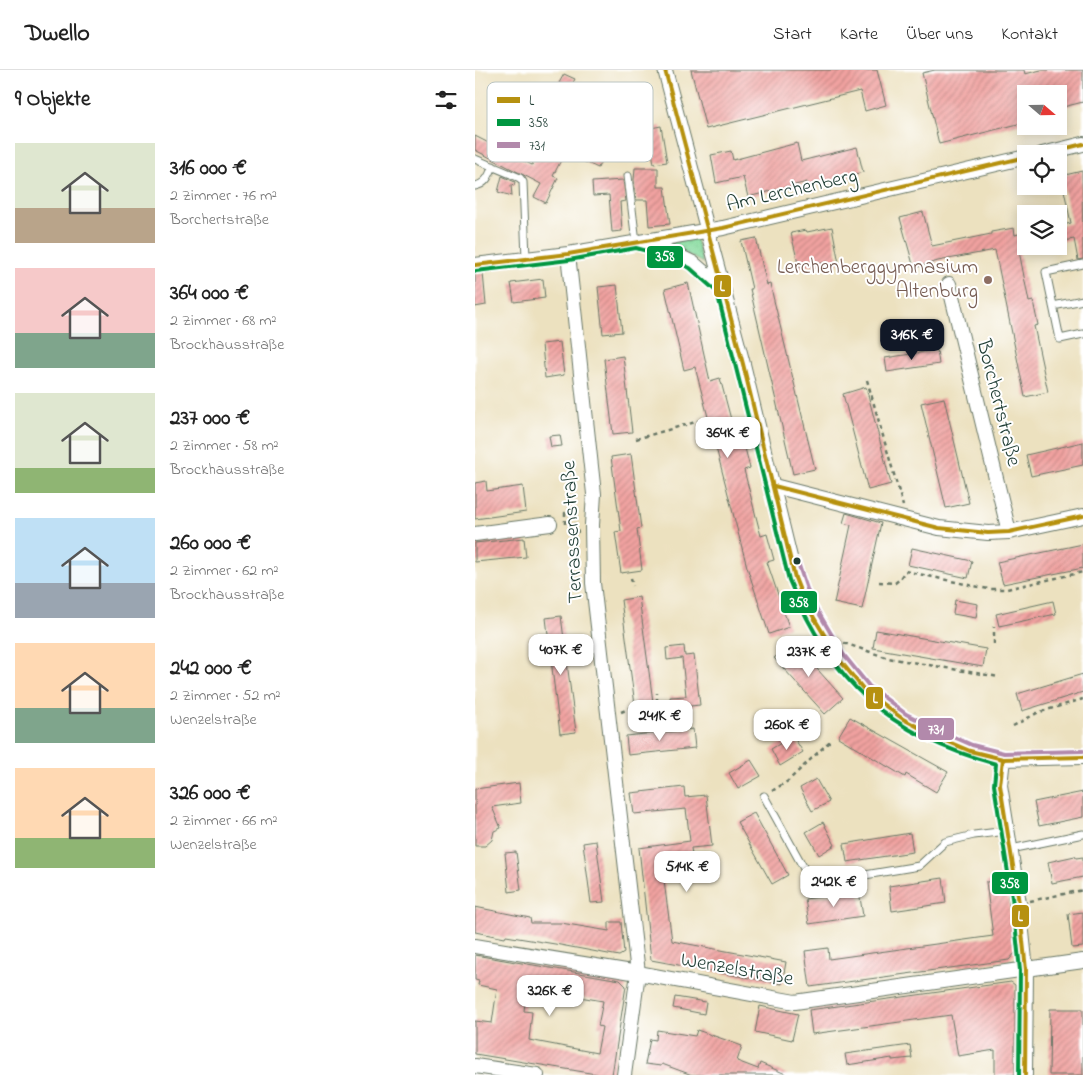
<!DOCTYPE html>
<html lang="de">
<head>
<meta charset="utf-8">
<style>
	:root { --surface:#fff; --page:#f6f6f6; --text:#222; --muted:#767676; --line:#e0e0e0; --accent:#111827 }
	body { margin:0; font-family:"Indie Flower",sans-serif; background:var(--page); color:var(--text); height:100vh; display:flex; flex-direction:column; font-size:19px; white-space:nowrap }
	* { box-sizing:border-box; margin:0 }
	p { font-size:16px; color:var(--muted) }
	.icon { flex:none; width:28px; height:28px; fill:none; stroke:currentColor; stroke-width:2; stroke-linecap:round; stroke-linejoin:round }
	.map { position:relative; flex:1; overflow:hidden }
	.panel { display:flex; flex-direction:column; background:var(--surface); width:475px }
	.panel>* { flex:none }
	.needle { width:32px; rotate:110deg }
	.controls { position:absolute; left:542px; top:15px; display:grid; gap:10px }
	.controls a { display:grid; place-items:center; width:50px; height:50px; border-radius:0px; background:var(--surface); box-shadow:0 2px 12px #0003; font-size:25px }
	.price { position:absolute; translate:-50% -42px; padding:0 11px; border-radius:10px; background:#fff; color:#222; font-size:16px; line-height:32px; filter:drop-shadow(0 1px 2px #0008) }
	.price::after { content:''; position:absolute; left:50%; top:30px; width:15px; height:11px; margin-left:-8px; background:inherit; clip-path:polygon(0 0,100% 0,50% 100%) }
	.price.on { background:var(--accent); color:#fff }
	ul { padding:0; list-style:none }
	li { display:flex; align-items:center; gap:15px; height:125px; padding:0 15px }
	li span { display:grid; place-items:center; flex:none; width:140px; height:100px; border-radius:0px; color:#555 }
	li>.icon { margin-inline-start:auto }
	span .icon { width:60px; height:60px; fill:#fffc; stroke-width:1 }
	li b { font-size:21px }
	h2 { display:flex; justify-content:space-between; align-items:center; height:60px; padding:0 15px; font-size:21px }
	header { display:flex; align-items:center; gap:30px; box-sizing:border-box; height:70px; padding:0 25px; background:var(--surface); border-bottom:1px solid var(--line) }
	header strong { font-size:24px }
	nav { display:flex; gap:28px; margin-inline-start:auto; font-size:18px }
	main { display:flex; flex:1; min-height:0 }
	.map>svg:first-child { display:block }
	.grass { fill:url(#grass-dots); stroke:#528c68 }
	.building { fill:url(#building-hatch); fill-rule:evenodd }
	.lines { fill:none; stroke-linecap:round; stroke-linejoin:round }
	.lane-casing { stroke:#677665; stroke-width:9 }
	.street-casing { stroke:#677665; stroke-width:16 }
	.path { stroke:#677665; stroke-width:2.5; stroke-dasharray:4 4; stroke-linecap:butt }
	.lane { stroke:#fff; stroke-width:7 }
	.street { stroke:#fff; stroke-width:14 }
	.bus-1-casing { stroke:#fff; stroke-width:8 }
	.bus-2-casing { stroke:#fff; stroke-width:8 }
	.bus-3-casing { stroke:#fff; stroke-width:8 }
	.bus-1 { stroke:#b69110; stroke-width:4 }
	.bus-2 { stroke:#009641; stroke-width:4 }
	.bus-3 { stroke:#b289ab; stroke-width:4 }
	.education-dot { fill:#8d6e63; stroke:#fff; stroke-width:2 }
	.bus-dot { fill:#1f3d34; stroke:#fff; stroke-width:2 }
	.labels { text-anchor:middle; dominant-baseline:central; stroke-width:4; stroke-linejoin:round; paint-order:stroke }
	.street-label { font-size:21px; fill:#1f3d34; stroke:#fff }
	.education-label { font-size:21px; fill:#785e54; stroke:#fff; text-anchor:end }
	.key { fill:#fff; stroke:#bcc5c2; stroke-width:1 }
	.key-label { font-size:14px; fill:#1f3d34 }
	.line-badge { stroke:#fff; stroke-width:2 }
	.badge-label { font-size:14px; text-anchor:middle; font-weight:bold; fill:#fff }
</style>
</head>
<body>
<header>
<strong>Dwello</strong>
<nav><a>Start</a><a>Karte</a><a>Über uns</a><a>Kontakt</a></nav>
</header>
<main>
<section class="panel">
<h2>9 Objekte<svg class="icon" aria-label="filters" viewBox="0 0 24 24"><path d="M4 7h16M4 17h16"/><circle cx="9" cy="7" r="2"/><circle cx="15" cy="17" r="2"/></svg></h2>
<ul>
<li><span style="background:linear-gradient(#dfe7d0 65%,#b9a48a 0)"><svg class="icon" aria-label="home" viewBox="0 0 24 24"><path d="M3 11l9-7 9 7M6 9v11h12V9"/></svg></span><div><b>316 000 €</b><p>2 Zimmer · 76 m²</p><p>Borchertstraße</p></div></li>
<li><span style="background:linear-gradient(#f6c9c9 65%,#7fa58c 0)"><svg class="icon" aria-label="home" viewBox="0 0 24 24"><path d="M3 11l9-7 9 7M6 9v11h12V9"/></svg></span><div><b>364 000 €</b><p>2 Zimmer · 68 m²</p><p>Brockhausstraße</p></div></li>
<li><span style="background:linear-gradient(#dfe7d0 75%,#8fb573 0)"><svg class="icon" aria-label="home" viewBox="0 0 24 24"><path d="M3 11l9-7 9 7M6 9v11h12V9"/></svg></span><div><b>237 000 €</b><p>2 Zimmer · 58 m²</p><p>Brockhausstraße</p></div></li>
<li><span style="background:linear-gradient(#bfe0f5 65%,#9aa5b1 0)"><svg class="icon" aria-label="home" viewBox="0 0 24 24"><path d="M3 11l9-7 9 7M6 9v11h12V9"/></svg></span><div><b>260 000 €</b><p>2 Zimmer · 62 m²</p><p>Brockhausstraße</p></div></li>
<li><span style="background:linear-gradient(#ffd9b3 65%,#7fa58c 0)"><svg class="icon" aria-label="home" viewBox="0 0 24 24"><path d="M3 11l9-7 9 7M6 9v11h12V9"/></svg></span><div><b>242 000 €</b><p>2 Zimmer · 52 m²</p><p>Wenzelstraße</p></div></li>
<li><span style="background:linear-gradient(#ffd9b3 70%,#8fb573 0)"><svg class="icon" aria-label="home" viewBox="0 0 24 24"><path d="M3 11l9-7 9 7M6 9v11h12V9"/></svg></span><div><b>326 000 €</b><p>2 Zimmer · 66 m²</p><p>Wenzelstraße</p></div></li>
</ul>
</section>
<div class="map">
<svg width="608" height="1005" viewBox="0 0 608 1005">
	<defs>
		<pattern id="grass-dots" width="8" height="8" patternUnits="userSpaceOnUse" patternTransform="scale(1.25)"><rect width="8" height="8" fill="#85da9d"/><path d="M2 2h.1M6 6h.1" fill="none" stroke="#72bc88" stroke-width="1.8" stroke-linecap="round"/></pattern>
		<pattern id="building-hatch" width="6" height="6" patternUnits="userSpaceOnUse" patternTransform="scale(1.25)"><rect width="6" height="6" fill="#f1a2a0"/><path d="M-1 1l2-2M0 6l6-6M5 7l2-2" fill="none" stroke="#c38583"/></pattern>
	</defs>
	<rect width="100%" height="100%" fill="#fff"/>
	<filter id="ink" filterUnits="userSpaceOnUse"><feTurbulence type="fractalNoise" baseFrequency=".02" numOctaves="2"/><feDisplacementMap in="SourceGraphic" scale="10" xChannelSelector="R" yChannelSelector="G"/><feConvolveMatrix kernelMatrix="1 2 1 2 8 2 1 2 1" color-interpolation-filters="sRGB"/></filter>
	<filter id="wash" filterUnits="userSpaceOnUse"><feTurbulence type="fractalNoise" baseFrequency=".0096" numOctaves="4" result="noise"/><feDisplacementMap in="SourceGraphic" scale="20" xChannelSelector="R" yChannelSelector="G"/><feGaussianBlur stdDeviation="1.12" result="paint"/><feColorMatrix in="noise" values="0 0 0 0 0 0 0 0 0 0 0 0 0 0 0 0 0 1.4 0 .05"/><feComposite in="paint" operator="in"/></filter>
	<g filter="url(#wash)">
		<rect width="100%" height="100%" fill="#ece1bf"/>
		<path class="grass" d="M220 166 228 193 192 174Z"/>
		<g id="blocks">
			<path class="building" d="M216 0H402L411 35 390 41 385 21 231 59Z
				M460 0H549L550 4 566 0H608V32L584 38V24H551V52L464 74 447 3Z
				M89 4 100 9 95 18 84 13Z
				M95 18 117 29 78 106 83 108 71 133 59 127 66 114 0 80V66L57 95Z
				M138 22 153 28 123 98 108 91Z
				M186 56 192 92 179 94 175 70H178L176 58Z
				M322 73 326 91 382 77 388 102 333 117 332 112 273 127 268 107 241 113 236 85 256 81 258 90Z
				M160 98H183V117H190L195 154 174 156 172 130H161L159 110Z
				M607 101 608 189 603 190 599 169 584 172V156L596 153 586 106Z
				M27 106 40 112 39 116 36 115 37 126 23 122Z
				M148 110 151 131 145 132 147 161 137 162 134 125 118 126 117 112Z
				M448 142 457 176 516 164V162L539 158 540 165 551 162V179L544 181 554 232 558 231 563 255 559 256 573 322 550 327 520 180 463 191 439 198 425 148Z
				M357 157 364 193 353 196 352 192 324 198 316 163 331 160 332 162Z
				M281 168 292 215 295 214 340 399 318 404 275 219H277L266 171Z
				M8 203 11 235 0 237V204Z
				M68 209 70 228 39 232 36 213Z
				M213 213 235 311 245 308 263 376 269 374 275 398 269 400 286 466 292 464 299 490 292 492 314 557 294 564 272 497 220 297 209 300 190 219Z
				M142 215 147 262 128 264 123 217Z
				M85 272 89 305 70 308 67 274Z
				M462 280 464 294 412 302 410 288Z
				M148 286 157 362 138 364 129 289Z
				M391 317 416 414 393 420 368 324Z
				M469 328 494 433 471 438 446 333Z
				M85 365 87 376 76 377 74 366Z
				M608 372V395L556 406 551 385Z
				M156 384 166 458 162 459 167 500 146 503 140 462 146 461 136 387Z
				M11 411 12 421 48 416 51 442 0 449V413Z
				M371 443 406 453 387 539 359 533 376 455 368 453Z
				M49 468 51 487 0 492V473Z
				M608 474V498L528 514 522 492Z
				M437 478 497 491 493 508 433 495Z
				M164 527 178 632 160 635 146 530Z
				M480 530 503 534 501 548 478 544Z
				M578 531 581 544 524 556 521 544Z
				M86 546 101 662 85 664 71 548Z
				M401 560 511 579 508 597 398 578Z
				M318 572 368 628 350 644 299 588Z
				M209 576 210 586 219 585 225 635 196 638 195 627 211 626 207 588 192 590 191 578Z
				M608 604V622L547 641 542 624Z
				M375 647 473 702 461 722 431 704 430 707 363 667Z
				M218 659 220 678 153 685 151 666Z
				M318 666 328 682 305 696 296 679Z
				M276 690 286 706 263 719 254 703Z
				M341 709 354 732 337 741 325 718Z
				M44 713 46 733 17 737 26 758 19 761 17 770 10 776H0V719Z
				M209 717 210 727 231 725 237 776 216 778 218 792 187 796 197 871 311 892 307 914 176 890 164 778 215 771 211 739 159 744 156 723Z
				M608 722V747L564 756 559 732Z
				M279 743 313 805 297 814 262 752Z
				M348 752 360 775 344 785 331 762Z
				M435 763 438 782 372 792 369 774Z
				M121 771 129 832 116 833 108 773Z
				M41 782 46 820 34 822 30 783Z
				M600 786 601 788 608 787V807L577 813 573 792Z
				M468 808 471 833 417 841 414 816Z
				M531 810 540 883 534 890 335 917 330 881 353 878 354 889 518 866 511 812Z
				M384 821 388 846 334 854 330 829Z
				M0 837 55 848 56 853H86L134 861V852H146L149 883 144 886 80 874 31 866 30 868 0 862Z
				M608 842V877L597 878 593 844Z
				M0 885 145 910 151 916 137 1005H127L0 984V951L17 953 22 919 3 915 4 911 0 910ZM52 918 128 931 123 956 127 957 122 983 54 970 57 942 49 941Z
				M536 912 540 915V1005H520V980L483 986 476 945 337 964 334 940Z
				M200 927 231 932 229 944 198 938Z
				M285 936 323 944 317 970 280 962Z
				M575 939H608V1005H574Z
				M182 960 220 966 222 960 248 969 267 976 262 991 283 999 285 993 313 1005H217L187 994 186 996 170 994 175 969 181 970Z
				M435 975 437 988 417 990V988L372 995 370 984Z"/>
		</g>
	</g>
	<g filter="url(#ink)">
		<use href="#blocks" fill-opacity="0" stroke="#677665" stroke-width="1"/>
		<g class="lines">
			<defs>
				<path id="lane" d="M0 89 45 108 48 112 51 188
					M153 106 161 172
					M0 116C11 114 14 106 18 96
					M608 194 571 202 585 269 608 264
					M578 236 608 230
					M289 726 332 804 348 812 444 796 470 772 499 765 532 761
					M536 779 608 764"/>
				<path id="street" d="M190 0 268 294 320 508 329 531 363 588 390 621 428 649 462 667 495 681 528 689 608 687
					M567 84 608 74
					M167 174 189 179 218 193 248 219
					M93 184 119 424 117 455 118 513 163 903 149 1005
					M0 195 93 184 248 158 551 87
					M474 214 534 462
					M299 416 464 458 513 463 534 462 608 446
					M0 464 75 454
					M528 689 525 715 544 833 551 900 550 1005
					M0 876 163 903 320 932 608 891
					M0 996 62 1005"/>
			</defs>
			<use href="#lane" class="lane-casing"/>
			<use href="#street" class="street-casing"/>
			<path class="path" d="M392 310 428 436
				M161 369 224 351
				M90 454V443L95 439 103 463
				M156 508 158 516
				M404 512 420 513 424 510 430 501 513 519H532L608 502
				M369 573 413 588 524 607
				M519 574V556
				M146 642 156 638 182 635V623
				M538 656 562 643 608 629
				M297 721 313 711 355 671
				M555 831 608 820"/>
			<use href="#lane" class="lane"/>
			<use href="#street" class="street"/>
			<defs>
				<path id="bus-1" d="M190 0 268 294 320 508 329 531 363 588 390 621 428 649 462 667 495 681 528 689 608 687
					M568 84 608 74
					M0 195 93 184 248 158 551 87
					M299 416 464 458 513 463 534 462 608 446
					M528 689 525 715 544 833 551 900 550 1005"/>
				<path id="bus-2" d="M1 201 94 190 161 178 187 185 215 198 242 222 314 510C357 613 413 665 521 694L519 715 538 834 545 900 544 1005"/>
				<path id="bus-3" d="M322 490 335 528 368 584 394 616 431 644 465 661 497 675 529 683 608 681"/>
			</defs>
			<use href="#bus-1" class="bus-1-casing"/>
			<use href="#bus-2" class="bus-2-casing"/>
			<use href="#bus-3" class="bus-3-casing"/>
			<use href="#bus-1" class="bus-1"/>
			<use href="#bus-2" class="bus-2"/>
			<use href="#bus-3" class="bus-3"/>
		</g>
	</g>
	<circle class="education-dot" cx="513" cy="210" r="5"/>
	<circle class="bus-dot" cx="322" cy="491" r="4.5"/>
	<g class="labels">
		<g class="street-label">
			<text transform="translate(317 121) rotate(-13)">Am Lerchenberg</text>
			<text transform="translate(523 333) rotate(76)">Borchertstraße</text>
			<text transform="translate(98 462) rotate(-93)">Terrassenstraße</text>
			<text transform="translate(262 900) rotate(10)">Wenzelstraße</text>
		</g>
		<g class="education-label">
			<text x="503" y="198">Lerchenberggymnasium<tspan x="503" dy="24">Altenburg</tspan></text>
		</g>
	</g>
	<rect x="12" y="12" width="166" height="80" rx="8" class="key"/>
	<rect x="22" y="27" width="23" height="6" fill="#b69110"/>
	<rect x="22" y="49" width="23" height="7" fill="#009641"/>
	<rect x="22" y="72" width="23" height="6" fill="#b289ab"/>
	<g class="key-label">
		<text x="54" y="35">L</text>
		<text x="54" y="57">358</text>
		<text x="54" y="80">731</text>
	</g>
	<g class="line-badge">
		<rect x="171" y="175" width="38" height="24" rx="5" fill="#009641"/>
		<rect x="238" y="204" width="19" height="24" rx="5" fill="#b69110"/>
		<rect x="305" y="520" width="38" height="24" rx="5" fill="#009641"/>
		<rect x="390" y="616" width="19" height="24" rx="5" fill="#b69110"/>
		<rect x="442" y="647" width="38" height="24" rx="5" fill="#b289ab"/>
		<rect x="516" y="801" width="38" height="24" rx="5" fill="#009641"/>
		<rect x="536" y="834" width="19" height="24" rx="5" fill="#b69110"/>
	</g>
	<g class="badge-label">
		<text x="190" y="191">358</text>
		<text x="247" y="221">L</text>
		<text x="324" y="537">358</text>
		<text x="400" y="633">L</text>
		<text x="461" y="664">731</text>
		<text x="535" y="818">358</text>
		<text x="545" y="851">L</text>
	</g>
</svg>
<div class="controls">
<a><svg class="needle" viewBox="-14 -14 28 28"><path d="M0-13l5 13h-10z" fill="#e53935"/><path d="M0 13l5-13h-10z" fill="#767676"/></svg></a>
<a><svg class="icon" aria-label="locate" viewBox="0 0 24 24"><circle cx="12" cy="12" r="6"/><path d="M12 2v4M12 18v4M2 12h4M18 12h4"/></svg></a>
<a><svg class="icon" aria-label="layers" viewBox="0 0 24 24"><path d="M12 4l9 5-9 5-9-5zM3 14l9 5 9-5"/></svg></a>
</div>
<b class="price on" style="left:437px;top:291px">316K €</b>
<b class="price" style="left:253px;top:389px">364K €</b>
<b class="price" style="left:86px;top:606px">407K €</b>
<b class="price" style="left:334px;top:608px">237K €</b>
<b class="price" style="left:185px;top:672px">241K €</b>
<b class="price" style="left:312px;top:681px">260K €</b>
<b class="price" style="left:212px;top:823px">514K €</b>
<b class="price" style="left:359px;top:838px">242K €</b>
<b class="price" style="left:75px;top:947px">326K €</b>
</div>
</main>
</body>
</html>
